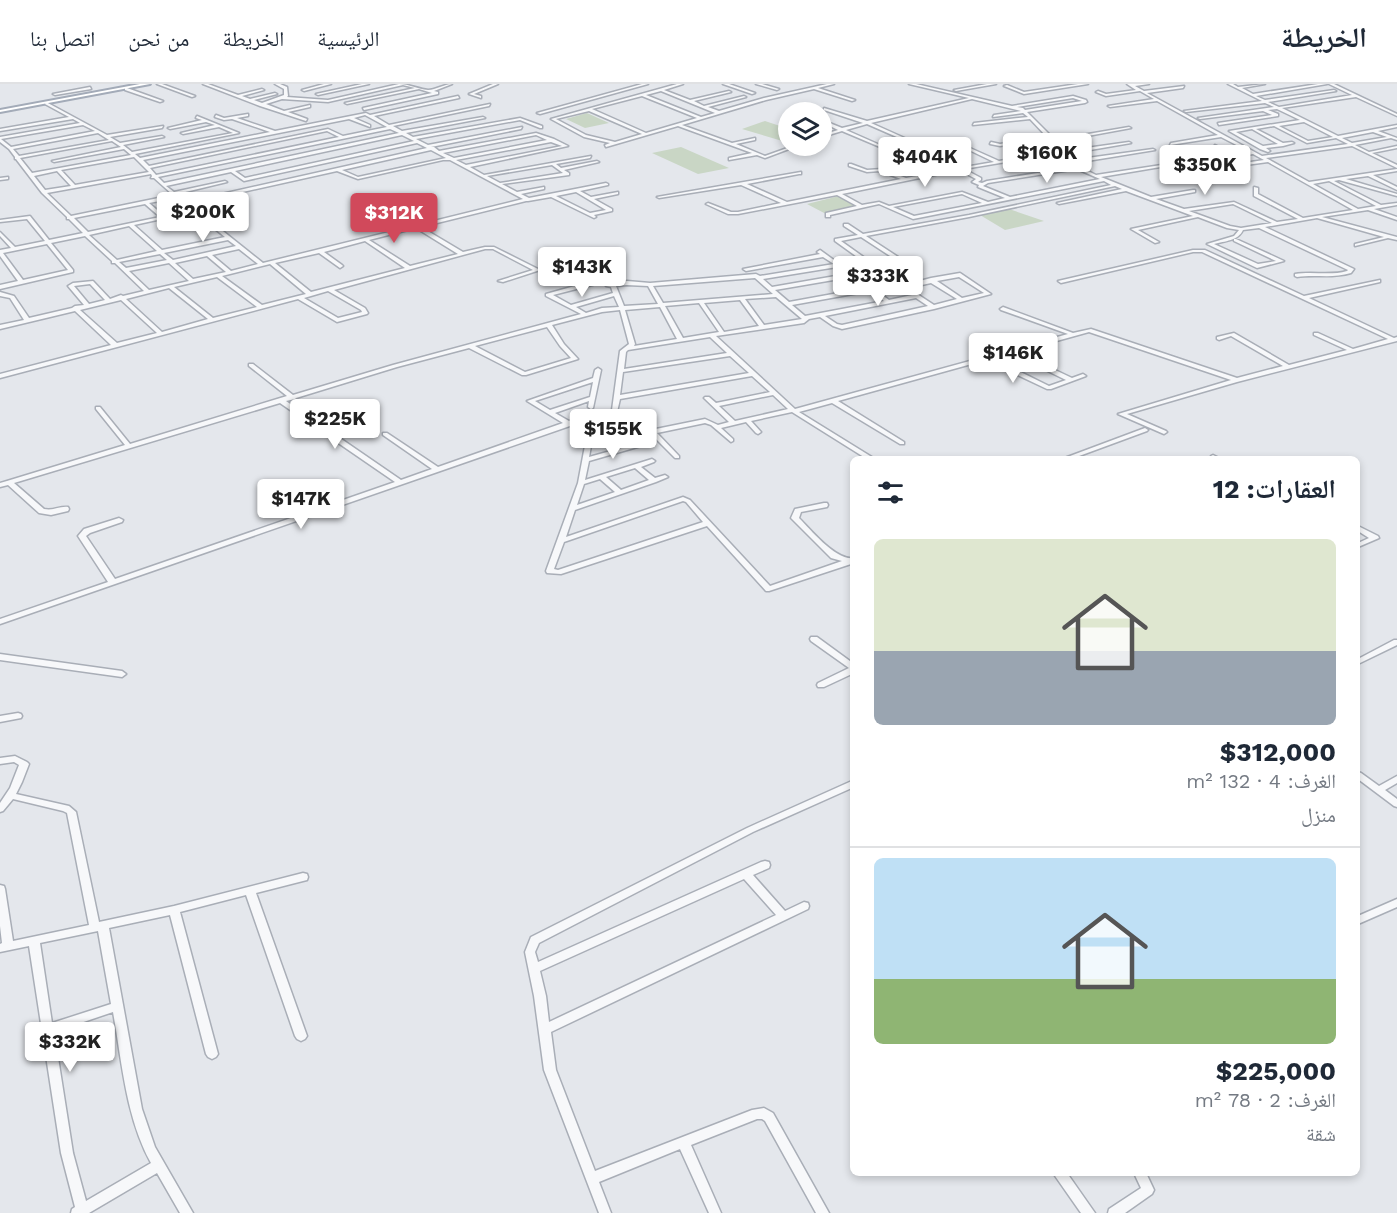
<!DOCTYPE html>
<html lang="ar">
<head>
<meta charset="utf-8">
<style>
	:root { --surface:#fff; --page:#f2f2f3; --text:#1f2937; --muted:#747a83; --line:#e0e1e3; --accent:#d1495b }
	body { margin:0; font-family:"Work Sans","Noto Naskh Arabic",sans-serif; background:var(--page); color:var(--text); direction:rtl; height:100vh; display:flex; flex-direction:column; font-size:22px; white-space:nowrap }
	* { box-sizing:border-box; margin:0 }
	p { font-size:20px; color:var(--muted) }
	.icon { flex:none; width:33px; height:33px; fill:none; stroke:currentColor; stroke-width:2; stroke-linecap:round; stroke-linejoin:round }
	.map { position:relative; flex:1; overflow:hidden; direction:ltr }
	.details { position:absolute; left:850px; top:372px; width:510px; height:720px; display:flex; flex-direction:column; background:var(--surface); border-radius:9px; box-shadow:0 3px 9px #0003; direction:rtl }
	.details>* { flex:none }
	.controls { position:absolute; left:778px; top:18px; display:grid; gap:12px }
	.controls a { display:grid; place-items:center; width:54px; height:54px; border-radius:50%; background:var(--surface); box-shadow:0 3px 9px #0003; font-size:30px }
	.price { position:absolute; translate:-50% -51px; padding:0 14px; border-radius:6px; background:#fff; color:#222; font-size:20px; line-height:39px; filter:drop-shadow(0 2px 3px #0008) }
	.price::after { content:''; position:absolute; left:50%; top:36px; width:18px; height:14px; margin-left:-9px; background:inherit; clip-path:polygon(0 0,100% 0,50% 100%) }
	.price.selected { background:var(--accent); color:#fff }
	ul { padding:0; list-style:none }
	li { display:grid; align-content:center; gap:12px; height:318px; padding:0 24px }
	li+li { border-top:2px solid var(--line) }
	li span { display:grid; place-items:center; height:186px; border-radius:9px; color:#555 }
	li>.icon { margin-inline-start:auto }
	span .icon { width:108px; height:108px; fill:#fffc; stroke-width:1 }
	li b { font-size:26px }
	h2 { display:flex; justify-content:space-between; align-items:center; height:72px; padding:0 24px; font-size:26px }
	header { display:flex; align-items:center; gap:36px; box-sizing:border-box; height:84px; padding:0 30px; background:var(--surface); border-bottom:2px solid var(--line) }
	header strong { font-size:28px }
	nav { display:flex; gap:33px; margin-inline-start:auto; font-size:21px }
	.map>svg:first-child { display:block }
	.green { fill:#c9d6c5 }
	.lines { fill:none; stroke-linecap:round; stroke-linejoin:round }
	.minor-casing { stroke:#a9aeb7; stroke-width:3 }
	.major-casing { stroke:#a3abb8; stroke-width:4 }
	.minor { fill:#f7f8fa; fill-rule:evenodd }
	.major { fill:#fff; fill-rule:evenodd }
</style>
</head>
<body>
<header>
<strong>الخريطة</strong>
<nav><a>الرئيسية</a><a>الخريطة</a><a>من نحن</a><a>اتصل بنا</a></nav>
</header>
<div class="map">
<svg width="1397" height="1129" viewBox="0 0 1397 1129">
	<rect width="100%" height="100%" fill="#e4e7ec"/>
	<path class="green" d="M587 29 609 39 585 44 566 35Z
		M765 37 789 45V59L742 45Z
		M681 63 729 84 698 90 652 69Z
		M839 112 856 123 826 130 807 120Z
		M1009 125 1044 137 1005 146 980 131Z"/>
	<g class="lines">
		<defs>
			<path id="minor" d="M157 0H162L195 12 192 13Z
				M203 0H208L238 11 262 5 264 6 242 12 250 15 275 9 277 10 254 16 262 19 284 11V5L275 0H280L287 3 288 12 287 13 328 16 399 0C409 0 418 5 428 6 436 6 444 0 452 0L434 7 438 8V10L364 26 363 24 432 9 419 5 347 20 345 19 415 4 403 1 328 18 282 15 266 20 284 27 310 21V23L288 28 307 35 306 37 260 22Z
				M324 0H331L304 7 302 6Z
				M362 0H369L318 11 316 10Z
				M493 0H498L474 10 481 12V14L469 10Z
				M642 0H648L540 30 537 29Z
				M677 0H683L664 6 690 16 729 7 731 8 694 17 704 22 744 12 746 13 708 23 719 27 764 14 827 0H834L818 4 855 16 852 17 814 5 766 16 682 41 732 59 755 54V56L736 60 765 72 793 62H797L765 74 757 71 729 76V74L752 69 678 42 606 63 605 61 610 59 584 53 551 35ZM661 7 715 29 701 33 646 11ZM642 12 697 34 646 49 592 25ZM589 27 642 50 615 58 586 51 556 35Z
				M723 0H729L755 9 752 10Z
				M756 0H762L779 5 777 6Z
				M909 0H916L1012 22 1073 12 1086 16 1087 18 1085 19 1027 28 1052 53 1053 56 1129 43 1131 44 1055 58 1065 67 1129 58 1131 59 1067 70 1073 76 1153 65 1155 66 1075 79 1080 83 1096 91 1194 76 1196 77 1101 93 1151 113 1193 106H1195V108L1156 115 1184 125 1234 118 1277 138 1298 135 1254 112V103L1258 104V110L1303 134 1353 126 1268 78 1209 86V85L1211 84 1264 76 1253 70 1218 76 1200 75 1190 73 1181 68 1183 67C1200 73 1214 74 1232 71L1214 63 1215 61 1236 71 1250 68 1221 53 1170 61 1171 59 1218 51 1157 17 1110 23 1108 22 1154 15 1140 7 1106 12 1096 8 1098 7 1106 10 1136 6 1127 0H1149L1135 2 1144 7 1184 2 1183 4 1147 9 1262 72 1348 60 1336 54 1307 59 1274 42 1256 45 1283 59 1292 58 1294 59 1283 62 1266 64 1270 67 1268 68 1260 65 1229 47 1300 36 1277 25 1268 26 1278 30V32L1219 41 1218 39 1272 31 1263 27 1200 35 1198 34 1274 23 1265 19 1186 28 1184 27 1262 17 1228 0H1233L1238 3 1265 0 1242 4 1253 10 1318 0H1327L1256 12 1265 16 1334 6 1336 7 1268 18 1279 23 1352 11 1329 0H1334L1397 30V32L1356 13 1282 24 1338 52 1397 41V43L1378 47 1397 54V56L1391 54 1355 61 1369 68 1397 62V64L1372 69 1397 81V84L1352 62 1266 74 1309 98 1397 85V87L1373 91 1397 103V106L1368 92 1346 95 1397 110V112L1339 96 1334 97 1381 121 1397 119V121L1374 125 1397 133V136L1368 126 1322 133 1397 153V156L1388 154 1355 162V160L1384 153 1317 134 1265 143 1354 185 1351 189C1331 195 1316 190 1297 193L1295 192V190C1313 187 1330 192 1347 187L1348 186 1259 144 1243 146C1238 157 1225 157 1214 160L1258 180 1276 177 1234 157V155H1236L1284 177 1257 184 1207 160 1234 152 1239 146 1227 144 1198 133 1138 146 1159 158 1155 159 1131 145 1193 132 1126 107 1059 120 1057 119 1122 105 1115 102 969 133 866 152 918 186 885 193 835 157V155L858 151 844 142V140H848L863 150 969 131 1111 101 1104 97 913 135 879 120 830 131V133H826V129L857 122 837 111 738 130H728L706 120 708 119 731 128H738L781 119 741 101 659 114 657 113 801 88V90H799L747 100 787 118 901 95 880 87 867 88 849 82V80H851L867 86 882 85 906 94 960 84 939 76 941 74 965 83 994 78 969 66 970 64 999 77 1039 70 1013 60 1000 62 990 60 991 58 1000 60 1047 53 1030 35 973 41 974 39 1028 33 1023 29 993 33 994 31 1021 27 972 15 871 39 909 56 908 60 880 63 842 47 822 53V51L838 46 822 38V36L842 44 863 39 824 26V24L867 37 969 14ZM1073 14 1082 17 1025 26 1023 24 1017 23ZM1304 38 1333 53 1308 57 1279 42ZM867 40 906 57 880 61 846 46ZM1252 45 1278 60 1263 62 1236 48ZM1373 48 1387 53 1352 59 1342 54ZM1049 56 1060 67 1044 70 1018 60ZM1061 69 1069 77 1068 79H1071L1075 83 987 97 982 99 978 98 981 96V94L964 85ZM1077 85 1100 95 1010 113 983 102 988 99ZM959 86 976 95 972 98 979 101 978 103 1005 114 988 118 962 108 889 122 879 118 862 121 842 110ZM1329 97 1376 122 1358 125 1313 100ZM962 110 982 119 914 132 893 123ZM1233 120 1272 139 1241 144 1230 142 1189 127ZM861 153 910 185 886 189 841 157Z
				M987 0H996L956 7 954 6Z
				M1078 0H1088L1024 10 1004 2 1007 1 1024 8Z
				M90 3 91 5 55 11 53 10Z
				M125 4H127L163 17 160 18 125 6Z
				M458 12 459 14 374 32 389 41 490 20 489 22 393 42 402 47 483 33 485 34 406 49 413 53 520 34 542 42V44H540L520 36 416 55 428 61 522 43 521 45 431 63H434L439 67 536 49 554 55 568 62 470 83 484 91 591 72 590 74 556 80 561 84 597 77 599 78 564 86 569 89V91L502 100 517 108 544 103V105L521 110 529 114 606 99 608 100V101L580 107 591 113 618 108V110L594 115 612 125V127L594 131 596 133 594 134 551 113 528 117H526L421 143 463 168 485 163H494L540 186 503 198 498 197 533 186 493 165H485L334 206 365 224 368 229 367 230 337 238 298 215 0 294V290L111 261 75 227 0 245V241L24 236 10 214 0 212V208L14 212 29 234 72 224 75 222 84 221 68 202 73 199 93 197 110 215 121 211 123 212 144 207 115 179H112V177L85 152 51 159 73 186V188L0 205V201L18 197 0 172V166L11 164 0 152V148L15 163 45 157 27 135 0 138V136L30 132 49 156 83 149 69 135H67V133L42 109 16 75H15V73L9 65 0 58V53L80 39 73 35 0 47V45L69 33 45 20 46 18 107 51 163 42 162 44 110 53 120 59 162 52 164 53 123 61 132 68 233 49 219 43 183 50 181 49 215 41 206 38 170 45 168 44 202 36 196 34 197 32 239 49 135 70 140 74 270 48 232 35 224 36 215 33 216 31 224 34 248 30V32L237 34 275 47 366 29 370 31ZM365 31 387 43 343 52 328 45 149 82 143 76 349 35 370 43V41L354 34ZM83 41 95 47 11 63 1 55ZM390 45 399 49 164 99 158 93ZM327 47 339 53 156 91 150 84ZM98 49 109 56 19 72 13 65ZM402 51 414 57 245 94 235 87ZM536 51 547 56 454 74 443 69ZM112 57 121 63 52 77 54 78 124 65 131 71 32 89 20 74ZM551 58 562 62 466 81 456 76ZM417 59 427 64 186 118 177 110 227 98 225 97 174 108 166 102 231 88 244 97ZM431 66 446 74 358 93 342 86ZM134 73 149 88 75 101 61 86ZM443 76H450L523 115 263 179 189 120 337 87 358 95ZM552 81 563 89 500 99 487 92ZM57 87 71 102 45 106 34 92ZM151 90 152 92 151 94H154L173 111 71 132 47 109ZM576 108 606 126 590 129 556 112ZM176 114 191 126 164 132 149 119ZM145 120 160 133 88 148 74 134ZM194 128 225 153 162 166 134 141ZM129 142 157 167 117 176 89 151ZM416 144 458 170 410 182 369 156ZM228 156 236 162 173 176 164 169ZM365 157 405 184 311 208 275 179 319 169 340 184 343 182 342 181 324 168ZM47 160 68 186 23 196 3 169ZM239 165 258 180 231 187 212 171ZM160 170 167 176 126 184 119 178ZM207 172 226 188 193 195 175 179ZM169 179 189 197 149 206 129 187ZM270 180 306 210 262 221 222 192ZM217 193 257 223 213 234 174 203ZM90 200 105 216 89 220 74 202ZM169 204 208 235 162 248 126 215ZM328 207 361 226 362 228 338 234 304 214ZM121 216 157 249 117 259 80 226Z
				M8 93V95L0 96V94Z
				M820 166 889 216 912 211 901 204V202L931 194 960 189 991 210 934 225 842 245 833 242 820 233 809 235 804 239 716 252 795 325 1068 250 1001 226 1000 225 1003 223 1073 249 1091 245 1237 294 1283 282 1231 252 1219 256 1217 255V253L1234 249 1289 281 1347 266 1314 251V249H1318L1353 265 1388 255 1202 168H1193L1061 199 1058 197 1193 166H1205L1304 212 1380 196V198L1309 214 1394 254 1397 253V257L1237 298 1127 330 1166 347 1167 348 1164 350 1118 330 1231 296 1089 248 1017 268 1072 294 1083 290 1086 292 1051 305H1047L986 276 838 317 904 358V360H900L832 319 799 328 875 375H867L792 328 751 337 761 348 758 350 756 349 746 338 721 344 733 355V357L731 358 711 341 705 339 657 349 679 372V374H675L651 350 638 353 643 360 641 362 589 377 585 396 652 375 655 377 654 378 641 383 655 394 665 391 668 393 656 398 575 426 566 453 683 413 690 416 770 502 842 477 831 474 791 434 795 425 824 419H827L828 421 827 423 801 428 799 434C811 446 836 477 854 474V479L769 507H766L707 442 561 490 547 489 546 487 578 399 590 335 0 540V535L108 498 78 452 84 445 119 434 123 436 122 438 90 449 86 452 115 495 395 398 280 319 14 399 44 425C54 427 59 422 68 423L69 425 68 427 51 431 39 429 8 401 0 403V399L7 397 125 361 96 325V323H100L130 360 287 312 249 282V280H253L293 311 393 281 581 230 546 212V210L600 195 613 197 614 200 627 197 650 199 756 190 760 192 834 180 823 173 746 187 743 185 820 170 817 168ZM837 183 847 190 772 203 763 195ZM851 193 866 204 789 218 775 206ZM959 193 984 209 962 214 937 197ZM755 194 773 210 663 219 653 202ZM600 199H609L606 202 611 203 613 209 571 221 553 211ZM931 199 957 215 934 221 908 204ZM627 201 648 202 658 220 624 222 616 202ZM870 207 884 217 805 232 792 221ZM614 212 619 223 602 224 586 229 576 223ZM776 213 802 235 764 241 745 215ZM916 214 928 222 842 241 837 240 825 232ZM740 216 759 242 724 248 704 219ZM699 219 719 248 683 254 665 222ZM660 223 677 255 634 262 635 260 625 226ZM620 226 629 260 620 267 612 326 569 337 555 329 589 317 588 323 591 325 593 324 601 286 598 284 595 286 593 294 527 317 563 339 438 383 387 349H383V351L432 385 401 396 286 317 295 315 296 314 397 283 469 264 522 291H526L578 275 564 260 552 241 602 228ZM547 243 560 262 571 274 525 288 475 262ZM710 253 727 269 624 285 626 268 628 266ZM1011 269 1066 296 1049 302 992 274ZM730 272 749 289 620 311 623 288ZM752 292 770 308 716 319 709 313H705L704 314 729 338 718 341 705 335 592 358 597 333 617 328 620 315ZM593 298 590 313 550 326 535 317ZM773 311 788 325 735 337 719 322ZM632 354 636 360 589 373 591 362ZM635 384 649 396 621 406 606 393ZM600 395 615 408 577 421 584 400ZM683 417 686 418 703 438 558 486 554 485 564 458Z
				M1145 344 1148 346 1147 347 1071 375H1062Z
				M1213 371 1221 375 1211 374V372Z
				M1358 442 1378 452 1379 454 1358 463V459L1369 454 1358 447Z
				M811 553H817L854 580V589L824 603H818L817 601 818 599 849 584 811 557 810 555Z
				M1394 556H1397V561L1358 580V575Z
				M0 570 122 587 126 590 122 593 0 576Z
				M18 629 21 630 22 632 21 634 0 638V632Z
				M15 672 27 678 29 680 22 698 16 710 69 722 76 728 99 838 174 822 303 789 307 790 308 793 307 796 303 797 256 809 307 952 305 955 301 957 297 955 295 952 246 811 180 828 218 970 216 973 212 975 208 973 206 970 170 831 109 844 142 1025 155 1063 193 1129H180L157 1089 89 1129H71L72 1125 75 1123 61 1069 29 862 0 868V860L2 859 0 842V801L4 802 5 805 13 857 89 841 67 729 63 727 13 715 3 727 0 728V719L10 704 19 681 14 678 0 680V674ZM98 847 111 920 52 939 40 859ZM113 928C122 978 126 1034 151 1079L86 1117 73 1069 54 948Z
				M1358 688 1361 689 1379 702 1397 692V699L1385 706 1397 715V723L1394 722 1358 695Z
				M854 696V703L753 748 539 859 535 868 538 878 761 778 765 777 769 778 770 781 769 784 753 791 785 827 804 818 808 819 809 822 808 825 551 948 556 986 595 1087 752 1026 764 1024 773 1029 829 1129H816L765 1037 762 1035H757L691 1061 721 1129H709L680 1065 599 1098 611 1129H599L544 986 534 912 525 868 531 853 747 744ZM744 795 776 831 549 938 546 912 540 887Z
				M1397 815V823L1358 840V832Z
				M1053 1089H1067L1095 1129H1081Z
				M1134 1089H1146L1154 1106 1152 1110 1125 1129H1108L1109 1125 1141 1104Z"/>
			<path id="major" d="M140 0H150L0 28V26Z"/>
		</defs>
		<use href="#minor" class="minor-casing"/>
		<use href="#major" class="major-casing"/>
		<use href="#minor" class="minor"/>
		<use href="#major" class="major"/>
	</g>
</svg>
<div class="controls">
<a><svg class="icon" aria-label="layers" viewBox="0 0 24 24"><path d="M12 4l9 5-9 5-9-5zM3 14l9 5 9-5"/></svg></a>
</div>
<b class="price" style="left:1047px;top:100px">$160K</b>
<b class="price" style="left:925px;top:104px">$404K</b>
<b class="price" style="left:1205px;top:112px">$350K</b>
<b class="price" style="left:203px;top:159px">$200K</b>
<b class="price selected" style="left:394px;top:160px">$312K</b>
<b class="price" style="left:582px;top:214px">$143K</b>
<b class="price" style="left:878px;top:223px">$333K</b>
<b class="price" style="left:1013px;top:300px">$146K</b>
<b class="price" style="left:335px;top:366px">$225K</b>
<b class="price" style="left:613px;top:376px">$155K</b>
<b class="price" style="left:301px;top:446px">$147K</b>
<b class="price" style="left:70px;top:989px">$332K</b>
<section class="details">
<h2>العقارات: 12<svg class="icon" aria-label="filters" viewBox="0 0 24 24"><path d="M4 7h16M4 17h16"/><circle cx="9" cy="7" r="2"/><circle cx="15" cy="17" r="2"/></svg></h2>
<ul>
<li><span style="background:linear-gradient(#dfe7d0 60%,#9aa5b1 0)"><svg class="icon" aria-label="home" viewBox="0 0 24 24"><path d="M3 11l9-7 9 7M6 9v11h12V9"/></svg></span><div><b>$312,000</b><p>الغرف: 4 · 132 m²</p><p>منزل</p></div></li>
<li><span style="background:linear-gradient(#bfe0f5 65%,#8fb573 0)"><svg class="icon" aria-label="home" viewBox="0 0 24 24"><path d="M3 11l9-7 9 7M6 9v11h12V9"/></svg></span><div><b>$225,000</b><p>الغرف: 2 · 78 m²</p><p>شقة</p></div></li>
</ul>
</section>
</div>
</body>
</html>
